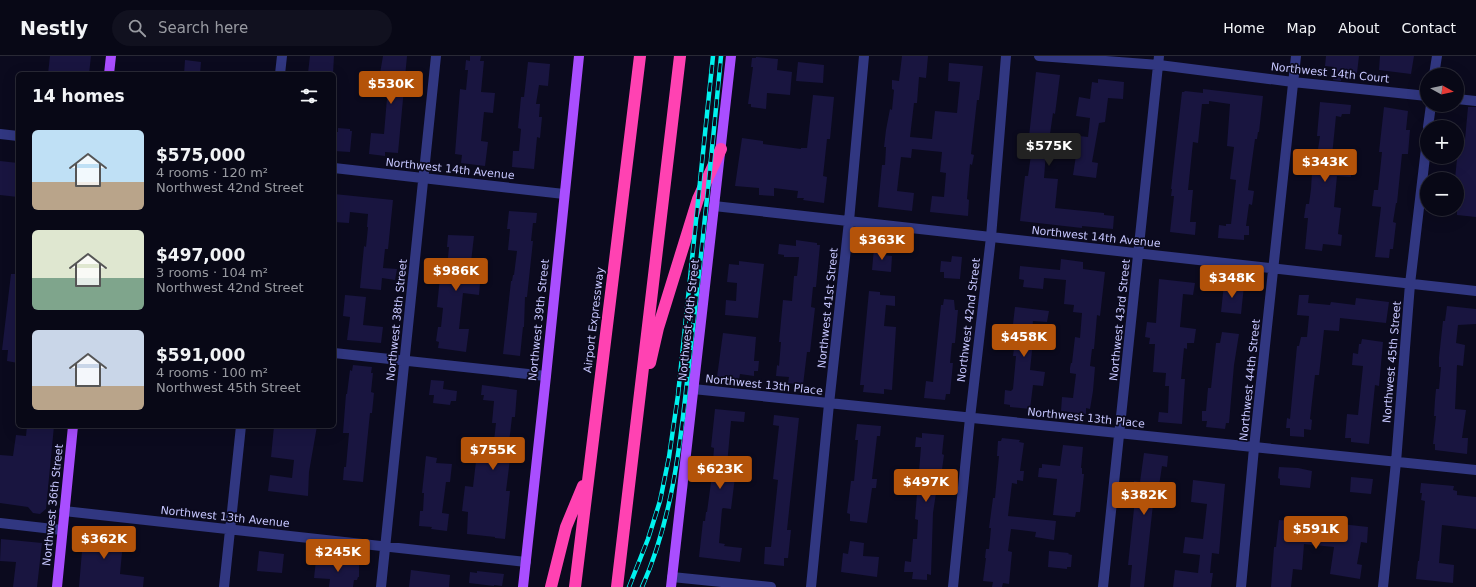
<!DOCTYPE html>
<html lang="en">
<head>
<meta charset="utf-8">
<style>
	:root { --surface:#080816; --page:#11111f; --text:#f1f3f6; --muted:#989aa1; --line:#292935; --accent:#b45309 }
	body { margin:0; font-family:"DejaVu Sans",sans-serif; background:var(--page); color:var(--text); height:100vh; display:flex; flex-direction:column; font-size:15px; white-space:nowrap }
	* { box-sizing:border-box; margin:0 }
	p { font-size:13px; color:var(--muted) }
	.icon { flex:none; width:22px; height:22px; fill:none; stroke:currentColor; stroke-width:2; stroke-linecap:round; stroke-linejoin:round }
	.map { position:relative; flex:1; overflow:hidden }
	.sheet { position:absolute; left:16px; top:16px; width:320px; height:356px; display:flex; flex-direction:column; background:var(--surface); border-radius:6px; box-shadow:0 4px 16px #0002,0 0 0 1px var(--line) }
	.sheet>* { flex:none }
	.needle { width:26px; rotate:98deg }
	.fabs { position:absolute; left:1420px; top:12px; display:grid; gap:8px }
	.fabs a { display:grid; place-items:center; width:44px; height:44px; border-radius:50%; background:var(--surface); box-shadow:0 4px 16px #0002,0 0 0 1px var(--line); font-size:20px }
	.price { position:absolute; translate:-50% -34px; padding:0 9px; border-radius:4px; background:var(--accent); color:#fff; font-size:13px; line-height:26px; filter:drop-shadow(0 1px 2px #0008) }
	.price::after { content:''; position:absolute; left:50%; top:24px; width:12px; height:9px; margin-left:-6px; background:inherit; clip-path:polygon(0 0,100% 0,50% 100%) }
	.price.on { background:#222; color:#fff }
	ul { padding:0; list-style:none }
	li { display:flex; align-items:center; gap:12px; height:100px; padding:0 16px }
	li span { display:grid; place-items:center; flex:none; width:112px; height:80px; border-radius:6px; color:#555 }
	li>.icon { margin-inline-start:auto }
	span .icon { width:48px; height:48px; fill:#fffc; stroke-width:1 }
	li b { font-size:17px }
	h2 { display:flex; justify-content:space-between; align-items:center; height:48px; padding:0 16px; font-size:17px }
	header { display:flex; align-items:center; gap:24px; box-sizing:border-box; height:56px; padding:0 20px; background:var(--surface); border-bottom:1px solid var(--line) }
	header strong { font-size:19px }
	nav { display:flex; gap:22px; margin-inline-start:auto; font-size:14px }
	.search { width:280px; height:36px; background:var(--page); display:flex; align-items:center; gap:10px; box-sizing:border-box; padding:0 14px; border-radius:22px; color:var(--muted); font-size:15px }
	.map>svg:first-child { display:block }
	.building { fill:#191540 }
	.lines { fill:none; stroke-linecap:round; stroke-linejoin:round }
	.minor { stroke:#313781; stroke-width:10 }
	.major { stroke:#a94eff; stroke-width:10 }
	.highway { stroke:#ff42b2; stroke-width:12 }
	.rail-casing { stroke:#00f2ef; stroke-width:4.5 }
	.rail { stroke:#0b0a1e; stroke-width:3; stroke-dasharray:9; stroke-linecap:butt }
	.labels { text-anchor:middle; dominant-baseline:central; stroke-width:3.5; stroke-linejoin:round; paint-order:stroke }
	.street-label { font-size:11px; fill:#c7c7ff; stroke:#0b0a1e }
</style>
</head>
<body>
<header>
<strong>Nestly</strong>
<div class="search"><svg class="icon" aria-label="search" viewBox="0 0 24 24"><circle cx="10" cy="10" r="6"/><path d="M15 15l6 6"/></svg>Search here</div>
<nav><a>Home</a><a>Map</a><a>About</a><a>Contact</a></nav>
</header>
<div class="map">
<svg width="1476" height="531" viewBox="0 0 1476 531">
	<rect width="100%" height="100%" fill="#0b0a1e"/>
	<path class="building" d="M50 0H91L89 18H48Z
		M310 0H334L333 18 308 17Z
		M383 0H407L398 97 385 96V100L369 98 371 77 384 78 388 30 378 29Z
		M470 0H481L480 5H484L481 36 495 37 493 57 484 56 481 85 488 86 485 110 461 107 462 99 455 98 460 33 466 34 468 14H465L466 4 470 5Z
		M902 0H928L926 22 919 21 917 47H914L910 81 932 83 935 55 957 57 960 26 948 25 949 7 983 10 979 44H977L971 98 974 99 972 109 970 108 967 143 969 144 968 160 930 156 932 140 944 141 946 117 940 116 942 96 912 93 911 102 901 101 897 135 914 137 912 155 878 151 882 109H885L886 91H884L886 74 890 53 892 54 894 34 892 33V24L899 25Z
		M1326 0H1359L1357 17 1342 16 1341 25 1333 24 1334 11 1325 10Z
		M1380 0H1414L1411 18 1379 14Z
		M756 1 778 3 777 14 792 16 790 39 767 37 766 53 751 51V48H748L753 11H751L752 2H756Z
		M185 4 201 6 200 18H184Z
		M528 6 550 8 548 30 539 29 536 48H540L539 61H542L540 82 537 81 534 113 512 111 513 95H519L521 73 518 72 521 41H524Z
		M798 6 824 9 823 27 796 25Z
		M1036 16 1060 19 1055 58 1053 57 1050 78H1047L1044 96H1046L1044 122 1058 123 1055 152 1104 157V159L1114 160 1113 173 1082 170V172L1020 165 1025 120H1028L1031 99H1027Z
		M1098 23 1124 26 1123 43 1108 42 1105 66 1099 67 1092 106 1098 107 1096 122 1073 119 1079 80 1088 81 1090 62 1076 60 1079 41 1090 43 1092 26 1098 27Z
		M1203 33 1263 40 1259 76H1258L1257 83H1255L1248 134 1254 135 1252 149 1249 148 1246 170H1249V179H1244V184L1218 182 1219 169 1226 170V168H1231L1236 124 1230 123 1234 91 1227 90 1230 48 1209 45V48H1202L1198 87 1193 86 1188 134H1193L1190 166H1196L1195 179 1170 176 1174 140H1171L1172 133H1171L1182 36H1184L1185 35 1203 37Z
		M813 39 834 41 830 83H827L823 120 827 121 824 147 803 144 804 142H797L798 135 774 132V140L759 139V132L735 130 742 82 763 85V88L801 93V92H807Z
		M1320 46 1351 49 1350 58H1342L1341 61 1336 60 1332 100H1333V110L1352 112 1351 121 1337 120 1334 151 1341 152 1338 178 1342 179 1341 190 1323 188 1322 195 1305 193 1308 162H1304L1306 148H1309L1311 133 1313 100H1317L1320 80H1317Z
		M1384 51 1408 55 1406 74H1410L1408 98H1402L1397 147H1396L1393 166 1396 167 1393 193H1390L1389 202 1375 201 1381 151 1372 150 1374 134H1378L1382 96H1379Z
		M1468 51H1476V161L1457 159V123H1455L1459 83 1465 84Z
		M338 72 350 73V75H352L350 96 334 95V76H338Z
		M0 105 18 107V141L0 139Z
		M334 138 393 144 388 193H385L383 212 397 213 395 224 382 222 381 234 360 232 364 190 366 191 368 171H367L368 158 350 156 349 167 334 166Z
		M509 155 537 157 536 167H533L531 185H533L527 241H525L524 271H523L520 300 503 298 511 225H512L513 219H514L517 195 508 194 510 173H507Z
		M448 179 474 180 470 215 481 216 479 239 463 237 459 273H469L466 296 438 292 439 286 436 285 438 271H441L443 252 437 251 441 211 447 212 449 191H447Z
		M796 184 817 187V189H820L816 231H813L811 251 815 252 810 296H807L803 329 788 327 789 321 776 320 777 309 779 310 781 286H779L783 244 792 245 794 220H797L799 201H784V199L778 198 779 188 796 190Z
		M874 192 884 193 883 199 892 200 891 216 872 214Z
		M952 200 962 201 960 223 944 222V216H940L941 205 951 206Z
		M1061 203 1083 206V213L1105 216 1100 260 1097 259 1094 293H1092L1090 310 1095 311 1093 335 1090 353 1086 352V358L1061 355 1062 341 1073 342 1076 318 1070 317V312L1071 307H1072L1075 281 1080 282 1082 257 1073 256 1074 249 1064 248 1066 224 1044 222 1043 233 1023 231 1024 224 1019 223 1020 210 1060 214Z
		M739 205 764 208 758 262 725 259 726 244 736 245 737 227 727 226 729 208 739 209Z
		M11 218H18V307L7 305 8 294H2Z
		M1159 223 1195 227 1193 239 1183 238 1180 271 1196 273 1194 287H1187V293L1184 292 1181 323H1185L1182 368 1158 366 1159 356 1168 357 1169 330H1165L1166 317 1153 316 1155 288H1149L1150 282 1145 281 1147 266 1156 267Z
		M1224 228 1244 230 1241 258 1221 256Z
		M869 235 880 236V239L895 240V250L886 249 884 270 896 271 892 334 884 333V338L863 336 864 329H860Z
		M345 239 366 241 363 269 383 271 381 287 347 284 350 261 343 260Z
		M1299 239H1309L1308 247 1330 249 1331 246 1355 249 1356 242 1389 246 1386 267 1340 262 1339 275 1324 274 1319 319H1315L1310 363 1312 364 1311 374 1304 373V381L1290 380V372H1286L1287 362 1290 363 1297 290H1299L1301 281H1307L1309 260 1297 259Z
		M944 243 954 244 955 254H958L955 287H952L950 307H953L950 338H946L945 344 924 342 926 325 933 326 941 249H943Z
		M1447 250 1476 253V268L1458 269 1456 287 1465 289 1463 310 1457 309 1455 353 1466 354 1462 382H1468L1467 398 1435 394V388H1433L1436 360H1434L1435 344 1436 333H1439L1441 311H1439V301L1443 265H1445Z
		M1015 251 1049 255 1047 266 1033 265 1031 285H1033L1030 314 1045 316 1043 330 1033 329 1030 353 1010 351V349L1004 348 1005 334 1011 335 1013 333 1016 300H1013L1015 285H1011Z
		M1222 276 1239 278 1234 309 1229 367H1226L1225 373 1206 371 1207 365H1202V355H1206L1208 332H1211L1216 287H1220Z
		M723 277 756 281 754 305H759L758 315H754V320L740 318 739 323 717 321Z
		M1362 283 1383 286 1379 330 1375 329 1369 388 1351 386V382H1345L1347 358 1358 359 1363 310 1352 309 1353 297 1358 298 1359 288H1361Z
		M353 309 372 311 371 317H373L371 336 374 337 372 357H370L363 426 343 424 344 411H346L349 377H343L346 338H347L350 314 352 315Z
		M431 324 444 325 443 333 457 335 456 345H451L450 349 433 347 434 339H429Z
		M482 329 517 334 515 361H512L509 387 514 388 513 403H510L506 435H510L505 483 495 482V481L467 478 468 456 462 455 465 430 473 431 476 405 478 406 481 384 494 385 496 367H492L494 345 483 344 484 339H481Z
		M715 353 745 356 744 366 731 365 726 420 735 421 731 453 723 452 722 453 719 487 725 488 724 490 742 492 740 506 699 501 703 465H705L706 456H707L712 419 714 392 711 391Z
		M774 359 799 362 787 474H791L788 502H784V510L764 508 765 491H771L778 424 773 423 779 370 773 369Z
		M857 368 881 370 880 380H877L872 423H877L876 432H872L867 467 850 465V458L847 457 851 425H854L858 384H855Z
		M27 370H54L46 453 40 458 33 457 28 451 0 447V399L13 400 16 379 26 380Z
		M274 370H317L309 416 308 440 268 435 270 419 292 422 294 404 271 401Z
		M922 377 944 379 942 398 944 399 941 421 939 438 936 437 933 457 931 519 927 518V524L912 523 913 516H904L905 505 911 506 913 483H917L918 464 915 463 917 438 909 437 911 426 918 427 921 391H915L916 381 922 382Z
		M1002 382 1020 384 1019 386 1024 387 1020 415H1024L1023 425 1017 424V428L1012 427 1008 460 1056 465 1054 484 1035 481 1036 476 1011 473 1008 495 1012 496 1009 528 1003 527 1002 531H992L993 526 983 525 986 502H985L986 493H989L991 472H989L993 442H995L999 400H997L998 385H1001Z
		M1063 389 1083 391 1081 412H1082V418H1084L1080 456H1076L1075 461 1053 459 1057 423 1038 421 1039 412H1042V408L1060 410Z
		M1144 397 1168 400 1167 411 1162 410 1159 430H1155L1144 531H1130L1132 509H1128L1136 434H1133L1134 425 1140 426Z
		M426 400 437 402 436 407 452 408 450 426H446L442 457 449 458 447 475 431 473 432 471 419 470 420 455H423L424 437H422Z
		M1279 411 1298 412 1312 415 1310 432 1280 429V423L1278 422Z
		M1351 421 1373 423 1371 438 1350 436Z
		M1193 424 1225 428 1219 498 1212 497 1210 517H1213L1211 531H1173L1175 514 1198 517 1200 499 1183 497 1185 481 1203 483 1207 448 1191 446Z
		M1421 427 1454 430 1453 434 1457 435V439L1476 441V473L1442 469 1439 507 1454 509 1453 527 1416 523 1418 505H1419L1425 445 1421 444 1422 437H1420Z
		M1279 464 1310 467 1309 475 1340 478 1341 468 1368 471 1367 487 1361 486 1357 508 1362 509 1360 523 1330 518 1334 491 1304 488 1302 514 1293 513 1291 531H1271L1274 491H1276Z
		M84 471 124 475 120 518 144 521 143 531H79Z
		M1 483 42 487 37 531H13L16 506 0 505Z
		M850 485 864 487 863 500 879 501 877 521 841 516 843 497 848 498Z
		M259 495 284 498 282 517 257 515Z
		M1049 495 1069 497 1068 498 1072 499 1071 511H1067V513L1048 511Z
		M316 504 359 507V521H358L357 524H354L353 531H329L330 523 314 522Z
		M411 514 450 519 449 531H409Z
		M477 515 504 518 502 530 494 529V530L469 527 470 516 477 517Z"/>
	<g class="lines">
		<path class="minor" d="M1039 0 1159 9 1293 26 1427 40
			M280 18 282 0
			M1434 19 1437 0
			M1457 43 1476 45
			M1428 71 1431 49
			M0 78 18 80
			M334 112 564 138
			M714 150 1476 235
			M334 297 546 320
			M693 333 1476 414
			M64 455 526 506
			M0 467 62 474
			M672 521 771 531
			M224 531 241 370
			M381 531 436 0
			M811 531 829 348 849 165 864 0
			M953 531 970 362 991 181 1006 0
			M1103 531 1159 0
			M1241 531 1254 392 1296 0
			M1383 531 1396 406 1410 228 1427 84"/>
		<path class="major" d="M109 18 111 0
			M57 531 73 370
			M523 531 546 320 579 0
			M671 531 731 0"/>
		<path class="highway" d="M650 307 658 272 698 143 721 93
			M551 531 566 471 583 430
			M575 531 640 0
			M617 531 680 0"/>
		<defs>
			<path id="rail" d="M629 531 648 483 660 445 669 401 678 339 713 0
				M642 531C676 455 682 370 691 289 702 193 712 96 721 0"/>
		</defs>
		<use href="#rail" class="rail-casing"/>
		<use href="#rail" class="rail"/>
	</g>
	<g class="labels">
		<g class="street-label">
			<text transform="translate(1330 17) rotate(6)">Northwest 14th Court</text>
			<text transform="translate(450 113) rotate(6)">Northwest 14th Avenue</text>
			<text transform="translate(1096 181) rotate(6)">Northwest 14th Avenue</text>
			<text transform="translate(828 252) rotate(-84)">Northwest 41st Street</text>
			<text transform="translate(397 264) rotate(-84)">Northwest 38th Street</text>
			<text transform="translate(539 264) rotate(-84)">Northwest 39th Street</text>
			<text transform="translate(594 264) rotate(-83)">Airport Expressway</text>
			<text transform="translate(689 264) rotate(-84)">Northwest 40th Street</text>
			<text transform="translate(969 264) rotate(-83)">Northwest 42nd Street</text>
			<text transform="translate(1120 264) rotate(-84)">Northwest 43rd Street</text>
			<text transform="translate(1392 306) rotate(-85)">Northwest 45th Street</text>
			<text transform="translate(1250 324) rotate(-84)">Northwest 44th Street</text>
			<text transform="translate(764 329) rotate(6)">Northwest 13th Place</text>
			<text transform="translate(1086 362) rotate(6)">Northwest 13th Place</text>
			<text transform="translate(53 449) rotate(-84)">Northwest 36th Street</text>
			<text transform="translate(225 461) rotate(6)">Northwest 13th Avenue</text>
		</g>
	</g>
</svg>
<div class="fabs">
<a><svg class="needle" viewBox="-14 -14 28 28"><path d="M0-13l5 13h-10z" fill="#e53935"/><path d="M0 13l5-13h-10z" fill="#989aa1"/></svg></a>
<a>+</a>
<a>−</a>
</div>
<b class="price" style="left:391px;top:49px">$530K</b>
<b class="price on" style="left:1049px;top:111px">$575K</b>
<b class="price" style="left:1325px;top:127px">$343K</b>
<b class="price" style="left:882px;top:205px">$363K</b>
<b class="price" style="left:456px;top:236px">$986K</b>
<b class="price" style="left:1232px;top:243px">$348K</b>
<b class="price" style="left:1024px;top:302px">$458K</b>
<b class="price" style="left:493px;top:415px">$755K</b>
<b class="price" style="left:720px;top:434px">$623K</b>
<b class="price" style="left:926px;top:447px">$497K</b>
<b class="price" style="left:1144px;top:460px">$382K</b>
<b class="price" style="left:1316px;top:494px">$591K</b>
<b class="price" style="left:104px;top:504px">$362K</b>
<b class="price" style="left:338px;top:517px">$245K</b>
<section class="sheet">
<h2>14 homes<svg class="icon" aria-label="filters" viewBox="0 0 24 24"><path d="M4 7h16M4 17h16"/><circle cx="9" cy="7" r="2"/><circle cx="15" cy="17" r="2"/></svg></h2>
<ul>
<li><span style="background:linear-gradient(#bfe0f5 65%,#b9a48a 0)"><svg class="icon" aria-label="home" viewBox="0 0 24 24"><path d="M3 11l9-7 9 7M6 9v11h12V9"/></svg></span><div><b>$575,000</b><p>4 rooms · 120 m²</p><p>Northwest 42nd Street</p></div></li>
<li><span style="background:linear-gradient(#dfe7d0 60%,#7fa58c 0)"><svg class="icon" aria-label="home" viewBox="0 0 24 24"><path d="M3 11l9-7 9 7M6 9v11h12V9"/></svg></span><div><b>$497,000</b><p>3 rooms · 104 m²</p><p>Northwest 42nd Street</p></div></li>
<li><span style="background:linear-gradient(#c9d6e8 70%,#b9a48a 0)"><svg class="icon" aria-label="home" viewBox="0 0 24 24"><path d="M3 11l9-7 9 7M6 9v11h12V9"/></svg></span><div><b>$591,000</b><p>4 rooms · 100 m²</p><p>Northwest 45th Street</p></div></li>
</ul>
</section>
</div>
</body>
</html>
